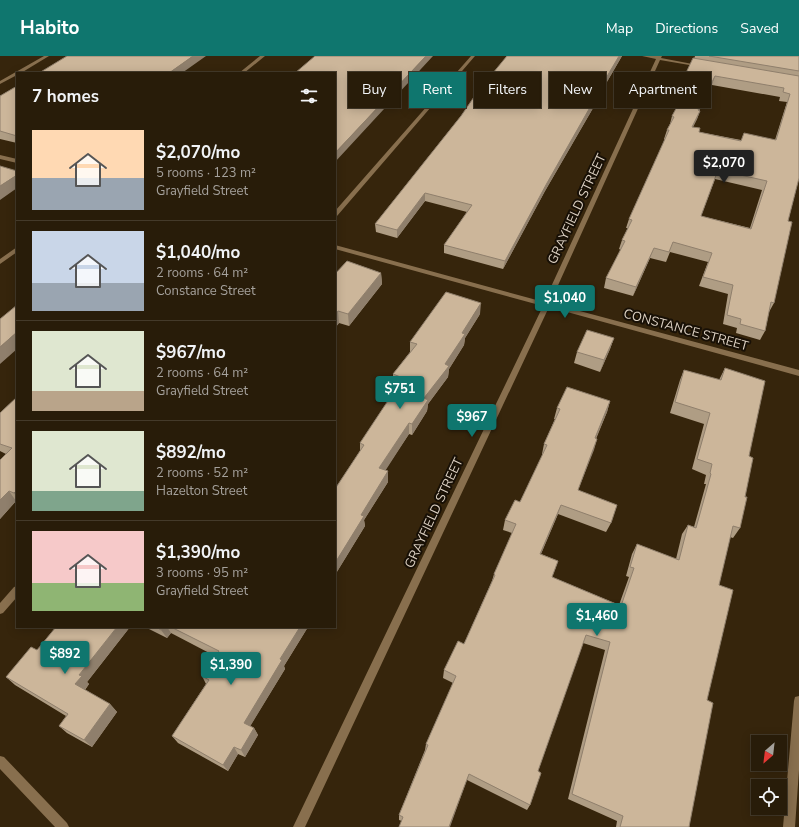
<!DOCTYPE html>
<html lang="en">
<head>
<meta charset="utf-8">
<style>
	:root { --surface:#281c09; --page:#342917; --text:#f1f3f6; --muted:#a5a19c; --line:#443a2a; --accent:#0f766e }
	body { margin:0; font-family:"Nunito Sans",sans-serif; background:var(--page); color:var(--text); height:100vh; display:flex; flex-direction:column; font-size:15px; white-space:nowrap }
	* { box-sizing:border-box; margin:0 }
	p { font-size:13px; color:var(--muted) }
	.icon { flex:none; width:22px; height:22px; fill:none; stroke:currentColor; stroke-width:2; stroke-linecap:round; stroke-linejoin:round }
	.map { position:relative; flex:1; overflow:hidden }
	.sheet { position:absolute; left:16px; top:16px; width:320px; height:556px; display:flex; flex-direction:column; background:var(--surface); border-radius:0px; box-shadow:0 2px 10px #0003,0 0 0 1px var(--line) }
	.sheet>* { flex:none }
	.top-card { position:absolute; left:348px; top:16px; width:380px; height:36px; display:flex; gap:8px }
	.needle { width:26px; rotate:208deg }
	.tools { position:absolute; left:751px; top:679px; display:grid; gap:8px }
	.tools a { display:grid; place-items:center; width:36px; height:36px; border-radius:0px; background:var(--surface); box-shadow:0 2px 10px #0003,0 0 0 1px var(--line); font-size:20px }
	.price { position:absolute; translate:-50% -34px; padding:0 9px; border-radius:4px; background:var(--accent); color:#fff; font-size:13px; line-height:26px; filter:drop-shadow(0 1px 2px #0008) }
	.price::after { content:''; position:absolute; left:50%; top:24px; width:12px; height:9px; margin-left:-6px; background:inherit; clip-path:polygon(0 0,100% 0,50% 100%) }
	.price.selected { background:#222; color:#fff }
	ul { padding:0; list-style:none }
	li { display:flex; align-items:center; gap:12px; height:100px; padding:0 16px }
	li+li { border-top:1px solid var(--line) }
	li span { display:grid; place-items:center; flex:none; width:112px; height:80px; border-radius:0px; color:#555 }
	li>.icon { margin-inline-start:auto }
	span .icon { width:48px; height:48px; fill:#fffc; stroke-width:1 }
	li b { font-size:17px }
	h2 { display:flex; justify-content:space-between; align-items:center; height:48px; padding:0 16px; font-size:17px }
	.pill { padding:0 14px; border-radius:0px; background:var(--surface); box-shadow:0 2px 10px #0003,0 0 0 1px var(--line); font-size:14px; line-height:36px }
	.pill.selected { background:var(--accent); color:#fff }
	header { display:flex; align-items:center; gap:24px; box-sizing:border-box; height:56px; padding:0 20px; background:var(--accent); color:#fff }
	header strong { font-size:19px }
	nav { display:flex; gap:22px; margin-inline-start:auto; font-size:14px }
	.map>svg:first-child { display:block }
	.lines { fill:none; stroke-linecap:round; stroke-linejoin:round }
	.minor { fill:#886f4e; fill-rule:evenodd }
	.wall { fill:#af9d84; fill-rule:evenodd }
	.shaded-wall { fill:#8f7f6c }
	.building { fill:#ccb69a; stroke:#8f7f6c; fill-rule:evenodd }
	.labels { text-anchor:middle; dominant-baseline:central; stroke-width:4; stroke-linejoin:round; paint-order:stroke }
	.street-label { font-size:13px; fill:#ddd1c3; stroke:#181006 }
</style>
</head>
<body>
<header>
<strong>Habito</strong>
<nav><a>Map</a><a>Directions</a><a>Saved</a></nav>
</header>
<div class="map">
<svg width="799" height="771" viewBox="0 0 799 771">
	<rect width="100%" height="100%" fill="#36250c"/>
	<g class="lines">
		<path class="minor" d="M44 0H49L21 17H17V19L0 28V25Z
			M260 0H265L244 17H239Z
			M471 0H475L337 160 335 161V155Z
			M642 0H662L661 2 703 10 701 11 660 4 550 247 799 314V320L549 251 305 771H293L543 250 335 193V189L544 246 656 3Z
			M0 99 17 103V107L0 103Z
			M17 191V196L0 208V203Z
			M17 530V541L3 557 0 558V547L14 531Z
			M799 640V714L795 771H783L794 645 795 641Z
			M0 700 4 701 67 767 69 771H55L0 713Z"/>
	</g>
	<path class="wall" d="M507 0H622L597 43 596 47 545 135 503 213 444 197V189L467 156 425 145 397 182 376 176 375 168 461 60Z
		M695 0H799V122L788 165 774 247 769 256 765 275 760 284 736 277 737 272 723 268 728 238 699 230 708 206 670 196 666 206 650 202 633 240 604 232 606 222 621 194 619 193 622 184 628 172H626L629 163 665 83H664L667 74 670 68 672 60 682 42H680L683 33 686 28 682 27 685 19 694 3ZM712 29 780 41 779 45 787 46 775 84H741L699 76 693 71 697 63 700 55 699 54ZM715 123 762 134 750 172 701 160Z
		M17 30V87L0 83V40Z
		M347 205 381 217 382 228 349 270 339 267 335 272Z
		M480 258 465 282 464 289 449 313 448 321 428 348 427 355 412 379 409 378 385 414 388 426 364 464 365 470 335 519V433L360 395V387L398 331 393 329V318L410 296V286Z
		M614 282 610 293 600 316 574 307 577 296Z
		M725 312 749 400 745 441 740 472 733 482 730 481 719 529 707 644 689 771H616L617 765 568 743 605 594 583 587 538 715 530 749 527 754 467 724 402 765 399 764V759L425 694 426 688 453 627 443 622 444 614 464 588 492 525 494 518 512 477 503 474 505 464 520 446 543 398H542L544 388 555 363H554L557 352 610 345 607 356 596 383H597L578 434 611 467 606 476 558 458 541 498 558 505 552 521 619 549 629 521 626 520 632 498 637 488 676 503 682 478 688 469 694 471 706 428H704L706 419 692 413 704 368 670 357 680 324 684 314 719 324Z
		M17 341V445H16L0 463 6 398 0 395V357Z
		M56 571H130L87 626 89 628 85 634 110 648 117 656 92 691 67 677 59 670 66 660 15 629 6 621 37 594Z
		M145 571H308L284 610 285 613 250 670 254 672 258 679 245 701 238 698 228 715 178 687 172 680 206 628 202 620 215 600 171 577 167 582Z"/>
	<path class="shaded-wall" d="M193 0H206L182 17H169Z
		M426 0H433L335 106V97Z
		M619 0H622L597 43 596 47 545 135 503 213 505 205 547 127 596 39Z
		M715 20 712 29 695 63 698 54Z
		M700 55 697 63 689 79 692 71Z
		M17 119V132L0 144V130Z
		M425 137V145L397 182V174Z
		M654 192 650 202 633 240 636 231Z
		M381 217 382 228 349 270 348 258Z
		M481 247 480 258 465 282 464 289 449 313 448 321 428 348 427 355 412 379V368L424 342 445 308 462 277Z
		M338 255 339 267 335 272V259Z
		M17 276V293L0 308V291Z
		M614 282 610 293 600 316 604 304Z
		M610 345 607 356 591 393 595 382Z
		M409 367V378L380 423 379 412Z
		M597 383 594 394 574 444 578 434Z
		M388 415V426L364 464 365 470 335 519V507L361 459Z
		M17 434V442L14 437Z
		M9 435 16 445 0 463V444Z
		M561 449 558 458 537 507 540 498Z
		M117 571H130L87 626 89 628 83 636 75 628 79 619Z
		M163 571H167L171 577 167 582 161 574Z
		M300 571H308L284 610 285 613 248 674 244 667 280 603Z
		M110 648 117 656 92 691 84 684Z
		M254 672 258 679 245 701 241 694Z
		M234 691 238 698 228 715 223 709Z
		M469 718 450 771H449Z"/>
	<path class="building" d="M67 0H193L169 17H39Z
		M315 0H426L335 97V17H295Z
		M507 0H619L596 39H597L547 127 505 205 444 189 472 149 425 137 397 174 375 168 461 60 478 35Z
		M709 0H799V15Z
		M693 2 799 20V122L788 165 792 166 774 247 771 246 765 275 740 268 741 263 727 259 733 229 703 221 712 197 673 186 669 196 654 192 636 231 606 222 625 185 622 184 632 164 629 163 669 74H667L674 61 672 60 686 34 683 33 690 20 685 19ZM715 20 784 32 783 36 790 38 776 84 744 77 741 85 699 76 700 72 692 71 700 55 698 54ZM718 114 767 125 751 173 701 160Z
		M17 30V80L0 75V40Z
		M0 110 17 115V119L0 130Z
		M347 205 381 217 348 258 338 255 335 259V218Z
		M446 236 481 247 462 277 465 278 445 308 449 310 424 342 428 344 412 368 409 367 379 412 388 415 361 459 364 460 335 507V433L364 389 360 387 403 322 393 318 417 288 410 286Z
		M17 249V276L0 291V263Z
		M587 274 614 282 604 304 577 296Z
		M725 312 765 325 749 400 753 402 745 441H747L740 472 733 470 719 529 733 534 707 644 713 647 689 771H620L623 760 572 738 610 586 586 579 538 715 541 717 530 749 469 718 449 771H399L403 761 399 759 428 689 426 688 456 620 444 614 458 585 464 588 495 519 494 518 516 468 505 464 515 444 520 446 547 389 544 388 560 353 557 352 567 331 610 345 595 382 597 383 578 434 617 449 611 467 561 449 540 498 558 505 552 521 621 550 634 512 630 511 637 488 679 504 688 469 696 472 711 418 710 417 712 408 697 403 710 357 675 346 684 314 721 324Z
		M17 341V434L14 437 9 435 0 444V404L12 392 0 388V357Z
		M56 571H117L79 619 82 620 75 628 110 648 84 684 59 670 68 658 6 621 31 591 37 594Z
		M156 571H163L161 574Z
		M171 571H300L280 603 282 604 244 667 254 672 241 694 234 691 223 709 172 680 209 624 202 620 219 595Z"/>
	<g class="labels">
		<g class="street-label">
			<text transform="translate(577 153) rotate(-65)">GRAYFIELD STREET</text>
			<text transform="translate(686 274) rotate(15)">CONSTANCE STREET</text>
			<text transform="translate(434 457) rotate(-65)">GRAYFIELD STREET</text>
		</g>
	</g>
</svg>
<div class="tools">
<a><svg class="needle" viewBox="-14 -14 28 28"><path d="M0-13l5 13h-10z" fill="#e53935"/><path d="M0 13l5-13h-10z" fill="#a5a19c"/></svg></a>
<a><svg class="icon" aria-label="locate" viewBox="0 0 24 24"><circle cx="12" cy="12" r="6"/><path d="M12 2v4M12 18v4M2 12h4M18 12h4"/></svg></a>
</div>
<b class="price selected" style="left:724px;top:128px">$2,070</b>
<b class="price" style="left:565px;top:263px">$1,040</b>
<b class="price" style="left:400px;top:354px">$751</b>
<b class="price" style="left:472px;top:382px">$967</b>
<b class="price" style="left:597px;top:581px">$1,460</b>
<b class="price" style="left:65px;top:619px">$892</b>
<b class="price" style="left:231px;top:630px">$1,390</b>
<div class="top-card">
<a class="pill">Buy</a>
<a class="pill selected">Rent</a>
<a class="pill">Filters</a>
<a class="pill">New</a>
<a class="pill">Apartment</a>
</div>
<section class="sheet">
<h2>7 homes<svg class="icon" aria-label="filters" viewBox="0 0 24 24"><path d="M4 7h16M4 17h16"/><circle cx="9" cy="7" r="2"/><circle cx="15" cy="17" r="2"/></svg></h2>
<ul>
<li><span style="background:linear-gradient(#ffd9b3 60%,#9aa5b1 0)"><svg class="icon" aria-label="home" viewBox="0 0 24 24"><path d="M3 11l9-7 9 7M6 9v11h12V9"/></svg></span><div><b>$2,070/mo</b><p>5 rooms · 123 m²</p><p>Grayfield Street</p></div></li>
<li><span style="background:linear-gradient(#c9d6e8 65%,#9aa5b1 0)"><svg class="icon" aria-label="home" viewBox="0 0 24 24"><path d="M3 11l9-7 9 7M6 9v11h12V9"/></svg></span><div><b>$1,040/mo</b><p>2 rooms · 64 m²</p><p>Constance Street</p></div></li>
<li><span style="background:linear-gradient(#dfe7d0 75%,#b9a48a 0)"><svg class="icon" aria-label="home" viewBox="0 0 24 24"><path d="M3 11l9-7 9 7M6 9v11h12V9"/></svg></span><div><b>$967/mo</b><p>2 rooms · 64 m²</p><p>Grayfield Street</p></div></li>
<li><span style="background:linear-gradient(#dfe7d0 75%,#7fa58c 0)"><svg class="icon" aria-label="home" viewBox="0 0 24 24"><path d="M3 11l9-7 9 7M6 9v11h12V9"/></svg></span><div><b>$892/mo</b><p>2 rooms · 52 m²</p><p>Hazelton Street</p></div></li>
<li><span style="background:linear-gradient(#f6c9c9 65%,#8fb573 0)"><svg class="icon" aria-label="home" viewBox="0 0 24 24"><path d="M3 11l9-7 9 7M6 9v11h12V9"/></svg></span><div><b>$1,390/mo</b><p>3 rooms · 95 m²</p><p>Grayfield Street</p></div></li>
</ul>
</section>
</div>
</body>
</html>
